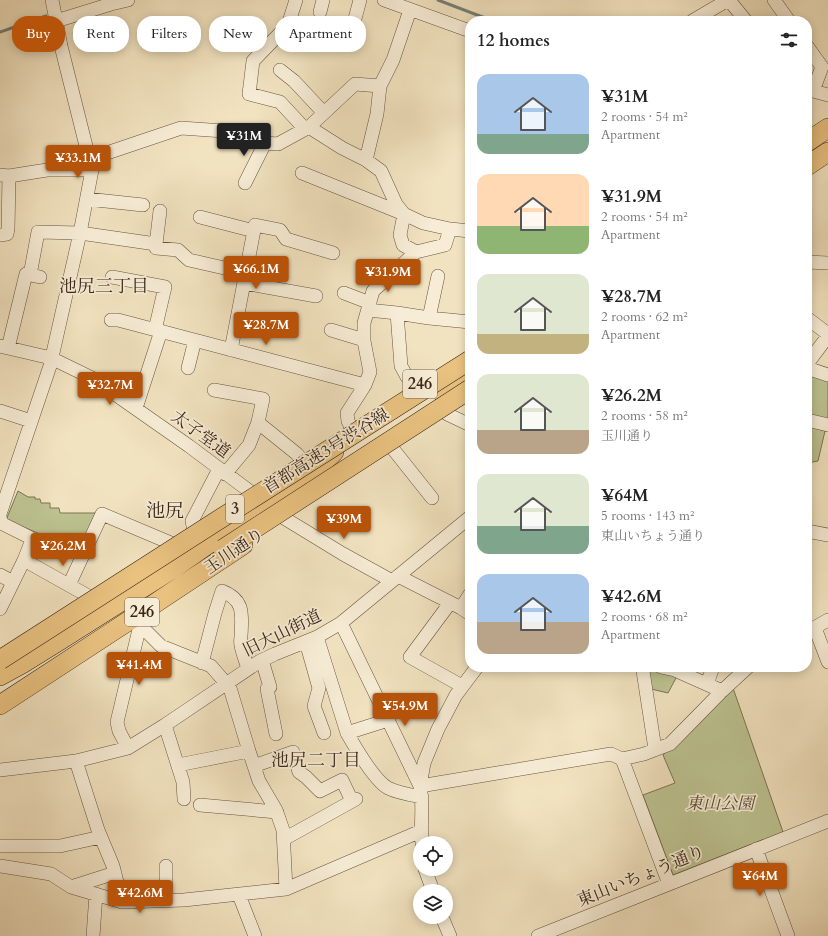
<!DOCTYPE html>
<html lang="en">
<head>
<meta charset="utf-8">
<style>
	:root { --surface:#fff; --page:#f2f2f2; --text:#222; --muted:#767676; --accent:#b45309 }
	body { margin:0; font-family:Cardo,"Noto Serif JP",serif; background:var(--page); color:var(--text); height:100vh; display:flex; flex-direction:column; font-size:15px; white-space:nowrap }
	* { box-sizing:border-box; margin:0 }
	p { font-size:13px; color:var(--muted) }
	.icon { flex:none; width:22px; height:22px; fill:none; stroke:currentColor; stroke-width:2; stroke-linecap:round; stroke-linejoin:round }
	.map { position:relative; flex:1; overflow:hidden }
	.details { position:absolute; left:465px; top:16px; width:347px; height:656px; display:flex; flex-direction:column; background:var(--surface); border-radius:16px; box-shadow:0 2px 10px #0003 }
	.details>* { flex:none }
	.guide { position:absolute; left:12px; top:16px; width:380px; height:36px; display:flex; gap:8px }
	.controls { position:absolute; left:413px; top:836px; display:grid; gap:8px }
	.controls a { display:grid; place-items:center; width:40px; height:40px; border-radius:50%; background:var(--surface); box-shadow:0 2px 10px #0003; font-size:20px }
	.price { position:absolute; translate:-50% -34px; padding:0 9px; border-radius:4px; background:var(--accent); color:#fff; font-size:13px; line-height:26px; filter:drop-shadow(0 1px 2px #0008) }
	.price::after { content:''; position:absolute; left:50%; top:24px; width:12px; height:9px; margin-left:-6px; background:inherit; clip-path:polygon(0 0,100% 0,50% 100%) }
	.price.active { background:#222; color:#fff }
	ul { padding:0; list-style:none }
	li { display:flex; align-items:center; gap:12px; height:100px; padding:0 12px }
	li span { display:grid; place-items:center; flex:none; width:112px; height:80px; border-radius:12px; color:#555 }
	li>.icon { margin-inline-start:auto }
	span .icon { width:48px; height:48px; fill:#fffc; stroke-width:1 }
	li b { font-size:17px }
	h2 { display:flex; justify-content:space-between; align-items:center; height:48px; padding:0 12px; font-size:17px }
	.tag { padding:0 14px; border-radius:16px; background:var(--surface); box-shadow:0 2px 10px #0003; font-size:14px; line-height:36px }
	.tag.active { background:var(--accent); color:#fff }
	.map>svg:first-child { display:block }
	.green { fill:#bdc391; stroke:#7c7454 }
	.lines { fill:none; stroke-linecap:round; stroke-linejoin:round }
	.stream { stroke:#758077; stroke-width:3 }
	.minor-casing { stroke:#685442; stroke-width:14 }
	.highway-casing { stroke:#3a2518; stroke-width:20 }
	.minor { stroke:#f7edd6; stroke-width:13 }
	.highway { stroke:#e9c280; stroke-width:19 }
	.highway-bridge-casing { stroke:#3a2518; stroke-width:20; stroke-linecap:butt }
	.highway-bridge { stroke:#e9c280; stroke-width:19 }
	.labels { text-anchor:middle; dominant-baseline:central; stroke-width:3.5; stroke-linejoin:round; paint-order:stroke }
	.shield { fill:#f7edd6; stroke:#736151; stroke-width:1 }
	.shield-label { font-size:16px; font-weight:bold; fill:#3a2518 }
	.street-label { font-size:17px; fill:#3a2518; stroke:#f7edd6 }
	.park-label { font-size:17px; font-style:italic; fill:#5b4c36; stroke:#f7edd6 }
	.neighbourhood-label { font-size:18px; fill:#3a2518; stroke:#f7edd6 }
	.quarter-label { font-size:19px; fill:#3a2518; stroke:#f7edd6 }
</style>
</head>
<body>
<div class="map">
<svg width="828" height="936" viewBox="0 0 828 936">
	<rect width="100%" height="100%" fill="#f2e3c0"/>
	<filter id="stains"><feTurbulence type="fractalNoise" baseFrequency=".005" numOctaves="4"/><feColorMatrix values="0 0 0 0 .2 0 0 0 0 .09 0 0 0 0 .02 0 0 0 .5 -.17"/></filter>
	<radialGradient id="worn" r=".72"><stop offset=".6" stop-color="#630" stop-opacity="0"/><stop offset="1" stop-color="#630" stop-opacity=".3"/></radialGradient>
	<path class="green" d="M807 370 828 378V420L807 414Z
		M807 425 825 431 818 461 807 463Z
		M18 491 28 497H35V499H40L41 503H50V508H59L60 513H101L84 552 6 520Z
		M647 667 676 673V678L668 693 651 689Z
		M733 688 783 832 673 875 643 795 675 783 663 755Z"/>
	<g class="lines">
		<path class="stream" d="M438 0 493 21
			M0 32 46 16
			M807 120 808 121"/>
		<defs>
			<path id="minor" d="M296 0 288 25 253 61 249 94 280 102 305 129
				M384 0 470 31
				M728 0 733 5 746 21
				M774 0 789 21
				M320 12 323 0
				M56 21 111 4 128 0
				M692 21 728 0
				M349 45 352 30 360 0
				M807 46 822 67 813 91 807 90
				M280 70 294 81 324 113
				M813 91 828 95
				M309 127 355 84 380 86
				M89 159 181 128 238 132 265 143 278 144 309 127 342 148 366 160 381 171 396 204 404 214 423 223 450 229 470 231
				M366 160 377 114 380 86 393 60 410 10
				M302 173 404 214 400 235 403 245 416 252
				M0 175 9 176 47 170H92
				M245 183 265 143
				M87 199 143 205
				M200 217 254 231
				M0 235 7 234 8 229 9 176
				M156 244 160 211
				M807 262 828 263
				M369 266 384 281
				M30 275 38 232 80 233 156 244V248L178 250 189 260 246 273
				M112 277 165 287 155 330
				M244 283 316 296
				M344 293 370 303
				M368 310 397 313 401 366 407 377
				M397 313 429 318 438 276
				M429 318 470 322
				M807 318 828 334
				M111 320H118L365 385
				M331 330 364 340
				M0 346 51 358 92 378 189 446 252 493
				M8 348 26 274 40 277
				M231 350 255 225 280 230 286 239 333 253
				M807 364 828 336
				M188 368 195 340
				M807 368 828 375
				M214 390 263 399 258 422 249 445 225 474
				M136 408 161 331
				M0 411 31 421
				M447 414 470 425
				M807 420 828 425
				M258 422 261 425 297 454 302 460
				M352 429 348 421 347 413 365 385 370 372 364 341V323L373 291 416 252 445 245 450 229
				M393 449 432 498
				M0 514 50 366 80 233 92 170 61 46 52 0
				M0 516 1 523 29 537 32 540 24 560 0 609
				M284 518 343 554 392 581
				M194 530 192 521 219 469
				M807 531 828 535
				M24 560 90 597
				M0 575 13 582
				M398 576 461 608 470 614
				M69 585 102 514 173 544
				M450 603 410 657 462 686
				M461 608 470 594
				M133 618 161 646 211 666 230 688 249 751 259 781 276 810 283 830 286 889
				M341 623 420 786C424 804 420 824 422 843
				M815 628 828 662
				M807 632 828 620
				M317 637 347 733C355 747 375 781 388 788 398 793 411 795 422 797
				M306 642 319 688 314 706 324 733
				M262 660 270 687 267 689 276 734
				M202 663 215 613 222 591C245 600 242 615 241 636 241 639 240 642 241 645 242 653 246 661 248 669
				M477 667 456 695 438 729 424 763 420 786 611 754 622 759 644 754 670 744 722 691 748 667
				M644 667 643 671 655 749
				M661 667 675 670 722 691
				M707 684 713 667
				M165 725 183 782 184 799
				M347 733 388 720
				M128 748 119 731 117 722 140 625
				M622 759 669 884
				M76 761 98 830 113 866 122 902
				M178 765 249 751
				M254 766 293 752 299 772 306 777 320 791 342 780 352 801
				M0 770 76 761 128 748 165 725 260 661 275 654 317 637 341 623 470 517
				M200 805 277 812
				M284 839 356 799
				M0 846H60L101 837
				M756 849 788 936
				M0 866 51 874 71 887 122 902 184 900 286 889 421 831
				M166 866V901
				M425 869 433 891
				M71 887 115 873
				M239 895 255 936
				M442 917 450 936
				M93 936 96 894
				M538 936 828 821"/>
			<path id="highway" d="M807 142 828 128
				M807 166 828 152
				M444 395 470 378
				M0 676 22 664 59 641 174 568 316 469 334 452
				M0 705 133 618 243 545"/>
		</defs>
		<use href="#minor" class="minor-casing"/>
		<use href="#highway" class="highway-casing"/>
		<use href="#minor" class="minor"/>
		<use href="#highway" class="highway"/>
		<defs>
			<path id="highway-bridge" d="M223 549 470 389
				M0 660 223 517 470 360"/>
		</defs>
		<use href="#highway-bridge" class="highway-bridge-casing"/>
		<use href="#highway-bridge" class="highway-bridge"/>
	</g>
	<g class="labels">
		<g class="shield">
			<rect x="403" y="370" width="34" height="28" rx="3"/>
			<rect x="226" y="495" width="18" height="28" rx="3"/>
			<rect x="125" y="598" width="34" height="28" rx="3"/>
		</g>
		<g class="shield-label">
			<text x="420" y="384">246</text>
			<text x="235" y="509">3</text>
			<text x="142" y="612">246</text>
		</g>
		<g class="street-label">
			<text transform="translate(201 434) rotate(36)">太子堂道</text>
			<text transform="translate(326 451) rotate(-32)">首都高速3号渋谷線</text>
			<text transform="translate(234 551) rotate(-34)">玉川通り</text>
			<text transform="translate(282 633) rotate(-26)">旧大山街道</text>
			<text transform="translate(641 876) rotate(-22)">東山いちょう通り</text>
		</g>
		<g class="park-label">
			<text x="720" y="803">東山公園</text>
		</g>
		<g class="neighbourhood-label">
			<text x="104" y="286">池尻三丁目</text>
			<text x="316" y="760">池尻二丁目</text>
		</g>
		<g class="quarter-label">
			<text x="165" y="511">池尻</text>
		</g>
	</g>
	<rect width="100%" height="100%" filter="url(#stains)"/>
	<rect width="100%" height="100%" fill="url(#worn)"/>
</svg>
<div class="controls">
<a><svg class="icon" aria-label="locate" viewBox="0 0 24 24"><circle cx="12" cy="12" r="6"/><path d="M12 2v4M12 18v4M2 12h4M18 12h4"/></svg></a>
<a><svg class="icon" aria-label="layers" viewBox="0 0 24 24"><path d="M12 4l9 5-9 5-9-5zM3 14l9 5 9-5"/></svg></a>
</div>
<b class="price active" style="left:244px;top:157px">¥31M</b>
<b class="price" style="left:78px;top:179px">¥33.1M</b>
<b class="price" style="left:256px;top:290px">¥66.1M</b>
<b class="price" style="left:388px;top:293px">¥31.9M</b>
<b class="price" style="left:266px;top:346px">¥28.7M</b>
<b class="price" style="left:110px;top:406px">¥32.7M</b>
<b class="price" style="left:344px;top:540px">¥39M</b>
<b class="price" style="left:63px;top:567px">¥26.2M</b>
<b class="price" style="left:139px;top:686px">¥41.4M</b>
<b class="price" style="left:405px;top:727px">¥54.9M</b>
<b class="price" style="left:760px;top:897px">¥64M</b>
<b class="price" style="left:140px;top:914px">¥42.6M</b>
<div class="guide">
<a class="tag active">Buy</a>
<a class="tag">Rent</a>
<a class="tag">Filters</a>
<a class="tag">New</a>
<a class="tag">Apartment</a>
</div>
<section class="details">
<h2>12 homes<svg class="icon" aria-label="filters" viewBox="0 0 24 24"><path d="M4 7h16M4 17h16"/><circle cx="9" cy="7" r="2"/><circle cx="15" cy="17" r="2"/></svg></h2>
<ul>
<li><span style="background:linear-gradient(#a9c7e8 75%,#7fa58c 0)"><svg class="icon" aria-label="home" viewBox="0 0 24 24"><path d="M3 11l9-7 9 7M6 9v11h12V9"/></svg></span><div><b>¥31M</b><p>2 rooms · 54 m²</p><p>Apartment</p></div></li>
<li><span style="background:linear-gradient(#ffd9b3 65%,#8fb573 0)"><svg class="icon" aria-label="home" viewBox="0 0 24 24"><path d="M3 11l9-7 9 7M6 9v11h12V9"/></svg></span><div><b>¥31.9M</b><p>2 rooms · 54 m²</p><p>Apartment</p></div></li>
<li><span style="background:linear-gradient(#dfe7d0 75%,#c2b280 0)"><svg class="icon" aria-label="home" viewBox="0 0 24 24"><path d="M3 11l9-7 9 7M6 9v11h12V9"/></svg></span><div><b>¥28.7M</b><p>2 rooms · 62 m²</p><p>Apartment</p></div></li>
<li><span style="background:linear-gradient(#dfe7d0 70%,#b9a48a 0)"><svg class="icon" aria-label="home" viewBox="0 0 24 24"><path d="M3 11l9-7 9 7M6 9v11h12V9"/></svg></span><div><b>¥26.2M</b><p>2 rooms · 58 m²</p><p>玉川通り</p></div></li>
<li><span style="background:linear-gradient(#dfe7d0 65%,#7fa58c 0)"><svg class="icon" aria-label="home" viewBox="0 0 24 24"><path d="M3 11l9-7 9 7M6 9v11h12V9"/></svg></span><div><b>¥64M</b><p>5 rooms · 143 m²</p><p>東山いちょう通り</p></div></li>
<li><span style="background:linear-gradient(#a9c7e8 60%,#b9a48a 0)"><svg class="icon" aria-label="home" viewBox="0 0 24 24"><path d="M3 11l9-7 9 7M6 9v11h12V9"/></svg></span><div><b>¥42.6M</b><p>2 rooms · 68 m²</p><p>Apartment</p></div></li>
</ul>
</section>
</div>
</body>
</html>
